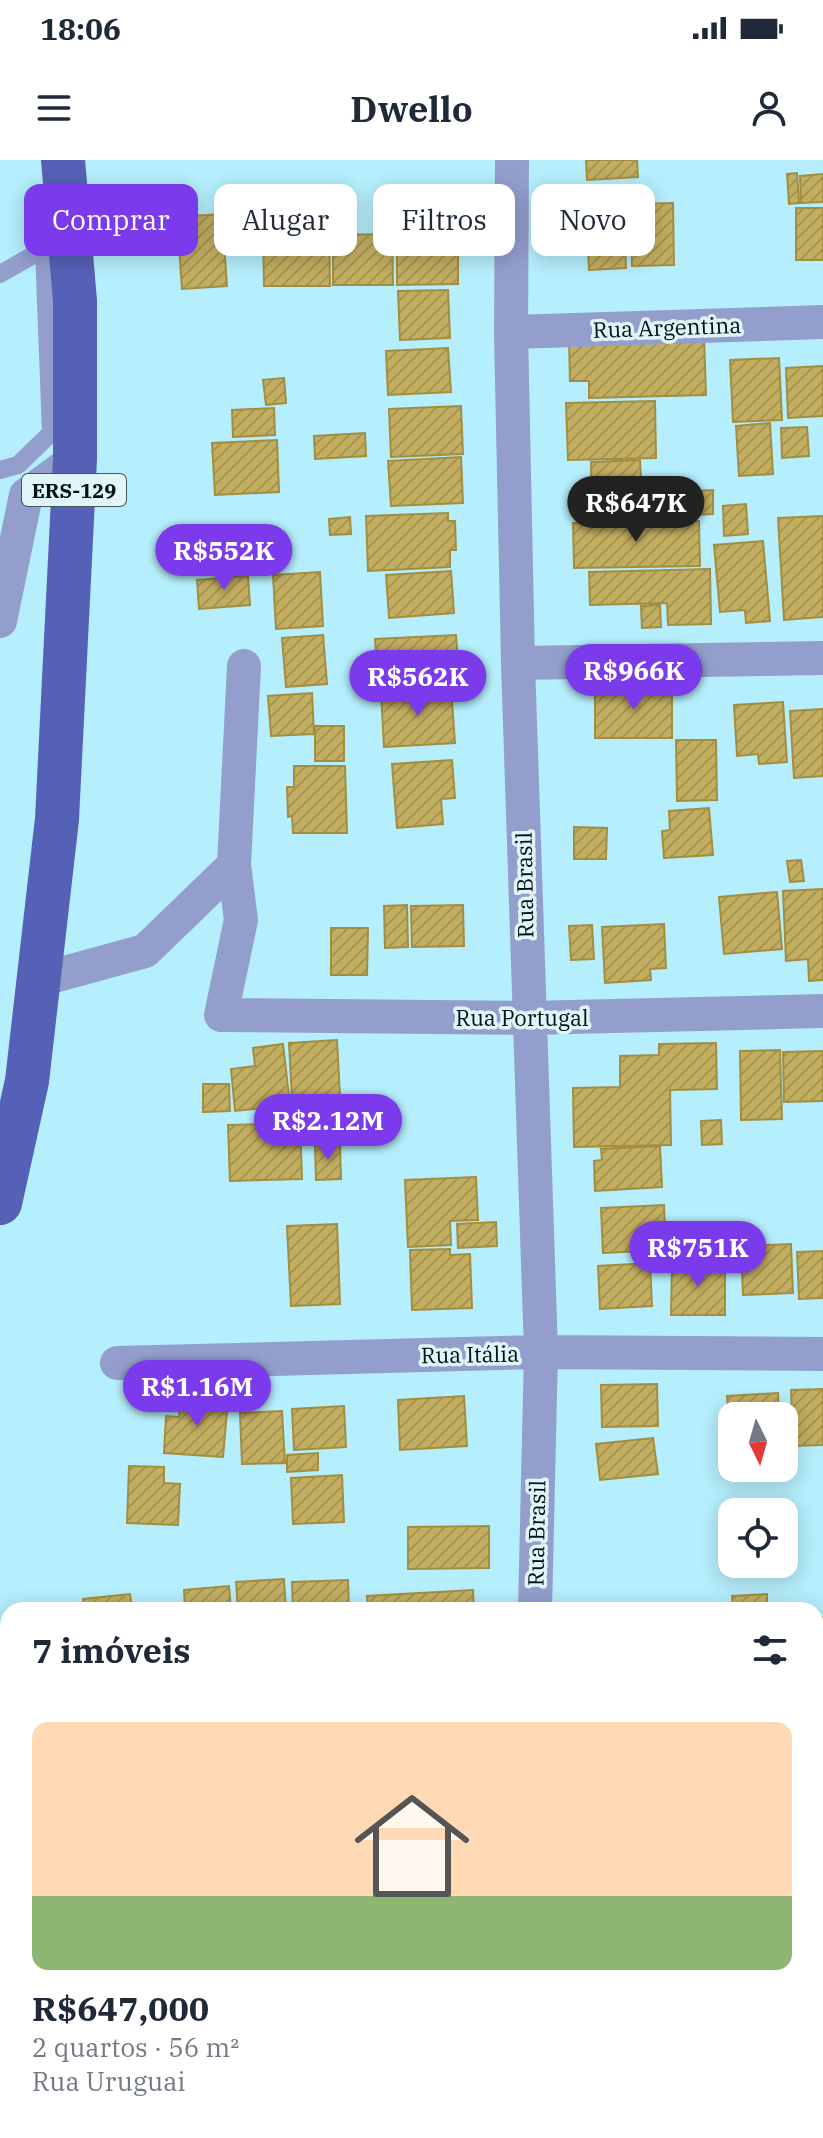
<!DOCTYPE html>
<html lang="pt">
<head>
<meta charset="utf-8">
<style>
	:root { --surface:#fff; --page:#f6f6f7; --text:#1f2937; --muted:#747a83; --line:#e0e1e3; --accent:#7c3aed }
	body { margin:0; font-family:"IBM Plex Serif",serif; background:var(--page); color:var(--text); height:100vh; display:flex; flex-direction:column; font-size:30px; white-space:nowrap }
	* { box-sizing:border-box; margin:0 }
	p { font-size:26px; color:var(--muted) }
	.icon { flex:none; width:44px; height:44px; fill:none; stroke:currentColor; stroke-width:2; stroke-linecap:round; stroke-linejoin:round }
	.map { position:relative; flex:1; overflow:hidden }
	.drawer { position:absolute; left:0px; top:1442px; width:824px; height:536px; display:flex; flex-direction:column; background:var(--surface); border-radius:24px 24px 0 0; box-shadow:0 4px 20px #0003 }
	.drawer>* { flex:none }
	.guide { position:absolute; left:24px; top:24px; width:776px; height:72px; display:flex; gap:16px }
	.needle { width:52px; rotate:175deg }
	.fabs { position:absolute; left:718px; top:1242px; display:grid; gap:16px }
	.fabs a { display:grid; place-items:center; width:80px; height:80px; border-radius:16px; background:var(--surface); box-shadow:0 4px 20px #0003; font-size:40px }
	.price { position:absolute; translate:-50% -68px; padding:0 18px; border-radius:28px; background:var(--accent); color:#fff; font-size:26px; line-height:52px; filter:drop-shadow(0 2px 4px #0008) }
	.price::after { content:''; position:absolute; left:50%; top:48px; width:24px; height:18px; margin-left:-12px; background:inherit; clip-path:polygon(0 0,100% 0,50% 100%) }
	.price.current { background:#222; color:#fff }
	ul { padding:0; list-style:none }
	li { display:grid; align-content:center; gap:16px; height:424px; padding:0 32px }
	li+li { border-top:2px solid var(--line) }
	li span { display:grid; place-items:center; height:248px; border-radius:16px; color:#555 }
	li>.icon { margin-inline-start:auto }
	span .icon { width:144px; height:144px; fill:#fffc; stroke-width:1 }
	li b { font-size:34px }
	h2 { display:flex; justify-content:space-between; align-items:center; height:96px; padding:0 32px; font-size:34px }
	.pill { padding:0 28px; border-radius:16px; background:var(--surface); box-shadow:0 4px 20px #0003; font-size:28px; line-height:72px }
	.pill.current { background:var(--accent); color:#fff }
	.status { display:flex; justify-content:space-between; align-items:center; height:56px; padding:0 40px; background:var(--surface); direction:ltr }
	.status svg { height:22px; fill:currentColor }
	header { display:flex; justify-content:space-between; align-items:center; height:104px; padding:0 32px; background:var(--surface); font-size:36px; font-weight:700 }
	.map>svg:first-child { display:block }
	.building { fill:url(#building-hatch); stroke:#a38e40; stroke-width:2 }
	.lines { fill:none; stroke-linecap:round; stroke-linejoin:round }
	.service { stroke:#939ecd; stroke-width:18 }
	.minor { stroke:#939ecd; stroke-width:34 }
	.primary { stroke:#5561b6; stroke-width:44 }
	.labels { text-anchor:middle; dominant-baseline:central; stroke-width:7; stroke-linejoin:round; paint-order:stroke }
	.shield { fill:#e1f4f8; stroke:#44565a; stroke-width:2 }
	.shield-label { font-size:20px; font-weight:bold; fill:#001217 }
	.street-label { font-size:22px; fill:#001217; stroke:#e1f4f8 }
</style>
</head>
<body>
<div class="status"><b>18:06</b><svg viewBox="0 0 49 12"><path d="M0 12V9h3v3zM5 12V6h3v6zM10 12V3h3v9zM15 12V0h3v12zM26 1h20v11H26zM47 4h2v5h-2z"/></svg></div>
<header><svg class="icon" aria-label="menu" viewBox="0 0 24 24"><path d="M4 6h16M4 12h16M4 18h16"/></svg>Dwello<svg class="icon" aria-label="person" viewBox="0 0 24 24"><circle cx="12" cy="8" r="4"/><path d="M4 21q1-7 8-7t8 7"/></svg></header>
<div class="map">
<svg width="823" height="1978" viewBox="0 0 823 1978">
	<defs>
		<pattern id="building-hatch" width="6" height="6" patternUnits="userSpaceOnUse" patternTransform="scale(2)"><rect width="6" height="6" fill="#c3ae60"/><path d="M-1 1l2-2M0 6l6-6M5 7l2-2" fill="none" stroke="#a69553"/></pattern>
	</defs>
	<rect width="100%" height="100%" fill="#b5eefc"/>
	<path class="building" d="M586 0H637L638 17 587 20Z
		M797 13 799 43 789 44 787 14Z
		M823 14V42L801 43 800 16Z
		M623 27 626 108 589 110 585 28Z
		M673 43 674 105 632 106 631 44Z
		M796 48H823V100H796Z
		M222 54 227 126 182 129 177 57Z
		M329 73 330 126H264L263 74Z
		M392 74 393 125H333V75Z
		M397 74H458V124L397 125Z
		M448 130 450 178 400 180 398 131Z
		M704 176 706 235 589 238V221H570L569 179Z
		M448 188 451 232 388 235 386 191Z
		M779 198 782 260 733 262 730 200Z
		M823 206V256L788 258 786 208Z
		M284 218 286 243 266 245 263 220Z
		M655 241 656 298 568 300 566 243Z
		M461 246 463 294 391 297 389 249Z
		M274 248 275 275 233 277 232 250Z
		M770 263 773 314 739 316 736 266Z
		M807 267 809 296 782 298 781 268Z
		M365 273 366 296 315 299 314 276Z
		M277 280 279 332 215 335 212 283Z
		M461 297 463 343 391 346 388 301Z
		M640 300 643 350 592 352 591 302Z
		M713 330V354L690 355 689 331Z
		M746 344 748 374 724 376 723 346Z
		M448 353V361H455L456 390H450V407L368 411 366 356Z
		M823 356V457L784 460 778 358Z
		M350 357 351 374 330 375 329 359Z
		M699 361 700 406 574 408 573 363Z
		M763 381 770 461 746 463 745 450 720 452 714 385Z
		M710 409 711 464 668 465 667 443 590 445 589 412Z
		M451 411 454 453 389 458 386 415Z
		M320 412 323 466 276 469 273 415Z
		M248 416 250 445 199 449 197 420Z
		M660 445 661 467 642 468 641 446Z
		M323 475 327 524 286 527 282 478Z
		M456 475 459 517 378 522 375 479Z
		M595 526H672V578H595Z
		M451 528 455 583 384 587 381 533Z
		M312 533 314 574 271 576 268 536Z
		M783 542 787 602 759 604 758 594 737 596 734 545Z
		M823 549V616L794 618 790 551Z
		M315 566H344V601H315Z
		M676 580H716L717 640 677 641Z
		M452 600 455 638 441 639 443 664 397 668 392 604Z
		M294 606H345L347 673H293L292 656 288 657 287 627H294Z
		M709 648 713 695 664 698 662 671 670 670 669 651Z
		M574 667 607 668 606 699H574Z
		M801 700 804 721 790 722 787 701Z
		M823 729V820L809 821 808 799 786 801 783 731Z
		M777 732 782 789 724 794 719 737Z
		M407 745 408 787 385 788 384 746Z
		M463 745 464 786 412 787 411 746Z
		M664 764 666 808 650 809 651 820 605 823 602 767Z
		M592 765 594 799 571 800 569 766Z
		M331 768H368L367 815H331Z
		M337 880 340 936 292 939 289 883Z
		M716 883 717 929 670 930 671 985 574 987 573 928 620 927V896L659 895V884Z
		M283 884 290 945 235 951 231 909 255 906 253 888Z
		M780 890 782 959 741 960 740 891Z
		M823 891V941L784 942 783 892Z
		M203 924H229L230 951 203 952Z
		M721 960 722 984 702 985 701 961Z
		M300 963 302 1019 230 1021 228 965Z
		M340 985 341 1019 316 1020 315 986Z
		M660 986 662 1027 595 1031 594 1001 602 1000 601 989Z
		M476 1017 478 1060 450 1061 451 1085 408 1087 405 1020Z
		M664 1045 666 1090 603 1093 601 1048Z
		M496 1062 497 1086 458 1088 457 1064Z
		M337 1064 340 1144 291 1146 287 1066Z
		M791 1084 793 1133 743 1135 741 1086Z
		M450 1089V1095L470 1094 472 1148 412 1150 410 1090Z
		M823 1091V1138L799 1139 797 1092Z
		M650 1103 652 1146 600 1149 598 1106Z
		M672 1103H725V1155H671Z
		M657 1224 658 1266 602 1267 601 1225Z
		M823 1229V1285L793 1286 791 1230Z
		M778 1233 779 1256H732L731 1292 727 1236Z
		M464 1236 467 1286 400 1290 398 1240Z
		M181 1237 228 1240 223 1297 164 1293 166 1256 179 1257Z
		M344 1246 346 1287 294 1290 292 1249Z
		M282 1251 285 1303 242 1304 240 1253Z
		M653 1278 658 1314 600 1320 596 1284Z
		M318 1293V1310L287 1312V1295Z
		M129 1306 164 1307V1323L180 1324 178 1365 127 1363Z
		M342 1315 344 1362 293 1364 291 1318Z
		M489 1366V1408L408 1409V1367Z
		M284 1419 286 1450H238L236 1422Z
		M348 1420 349 1450H293L292 1422Z
		M229 1426 231 1450H185L184 1430Z
		M473 1430 474 1450H368L367 1436Z
		M130 1434 132 1449 172 1444V1450H84L83 1439Z
		M767 1434V1450H733L732 1436Z
		M823 1457V1494H816V1458Z
		M0 1732 8 1736V1768L0 1764Z
		M57 1970H105L102 1978H54Z
		M772 1970H816L817 1978H774Z"/>
	<g class="lines">
		<path class="service" d="M0 114 44 89 51 273 18 305 0 310"/>
		<path class="minor" d="M512 0 511 172 518 503 541 1192 535 1450
			M511 172 823 162
			M0 461 26 335 75 299
			M518 503 823 498
			M244 506 234 705 241 760 221 855 527 858 823 851
			M39 820 145 791 234 705
			M117 1203 541 1192 823 1194
			M816 1538H823
			M816 1903H823
			M538 1970V1978"/>
		<path class="primary" d="M0 1043 27 921 57 659 75 299V141L63 0"/>
	</g>
	<g class="labels">
		<rect class="shield" x="22" y="314" width="104" height="32" rx="6"/>
		<g class="shield-label">
			<text x="74" y="330">ERS-129</text>
		</g>
		<g class="street-label">
			<text transform="translate(667 167) rotate(-2)">Rua Argentina</text>
			<text transform="translate(524 725) rotate(-91)">Rua Brasil</text>
			<text x="522" y="857">Rua Portugal</text>
			<text transform="translate(470 1194) rotate(-1)">Rua Itália</text>
			<text transform="translate(536 1373) rotate(-89)">Rua Brasil</text>
		</g>
	</g>
</svg>
<div class="fabs">
<a><svg class="needle" viewBox="-14 -14 28 28"><path d="M0-13l5 13h-10z" fill="#e53935"/><path d="M0 13l5-13h-10z" fill="#747a83"/></svg></a>
<a><svg class="icon" aria-label="locate" viewBox="0 0 24 24"><circle cx="12" cy="12" r="6"/><path d="M12 2v4M12 18v4M2 12h4M18 12h4"/></svg></a>
</div>
<b class="price current" style="left:636px;top:384px">R$647K</b>
<b class="price" style="left:224px;top:432px">R$552K</b>
<b class="price" style="left:634px;top:552px">R$966K</b>
<b class="price" style="left:418px;top:558px">R$562K</b>
<b class="price" style="left:328px;top:1002px">R$2.12M</b>
<b class="price" style="left:698px;top:1129px">R$751K</b>
<b class="price" style="left:197px;top:1268px">R$1.16M</b>
<div class="guide">
<a class="pill current">Comprar</a>
<a class="pill">Alugar</a>
<a class="pill">Filtros</a>
<a class="pill">Novo</a>
</div>
<section class="drawer">
<h2>7 imóveis<svg class="icon" aria-label="filters" viewBox="0 0 24 24"><path d="M4 7h16M4 17h16"/><circle cx="9" cy="7" r="2"/><circle cx="15" cy="17" r="2"/></svg></h2>
<ul>
<li><span style="background:linear-gradient(#ffd9b3 70%,#8fb573 0)"><svg class="icon" aria-label="home" viewBox="0 0 24 24"><path d="M3 11l9-7 9 7M6 9v11h12V9"/></svg></span><div><b>R$647,000</b><p>2 quartos · 56 m²</p><p>Rua Uruguai</p></div></li>
</ul>
</section>
</div>
</body>
</html>
